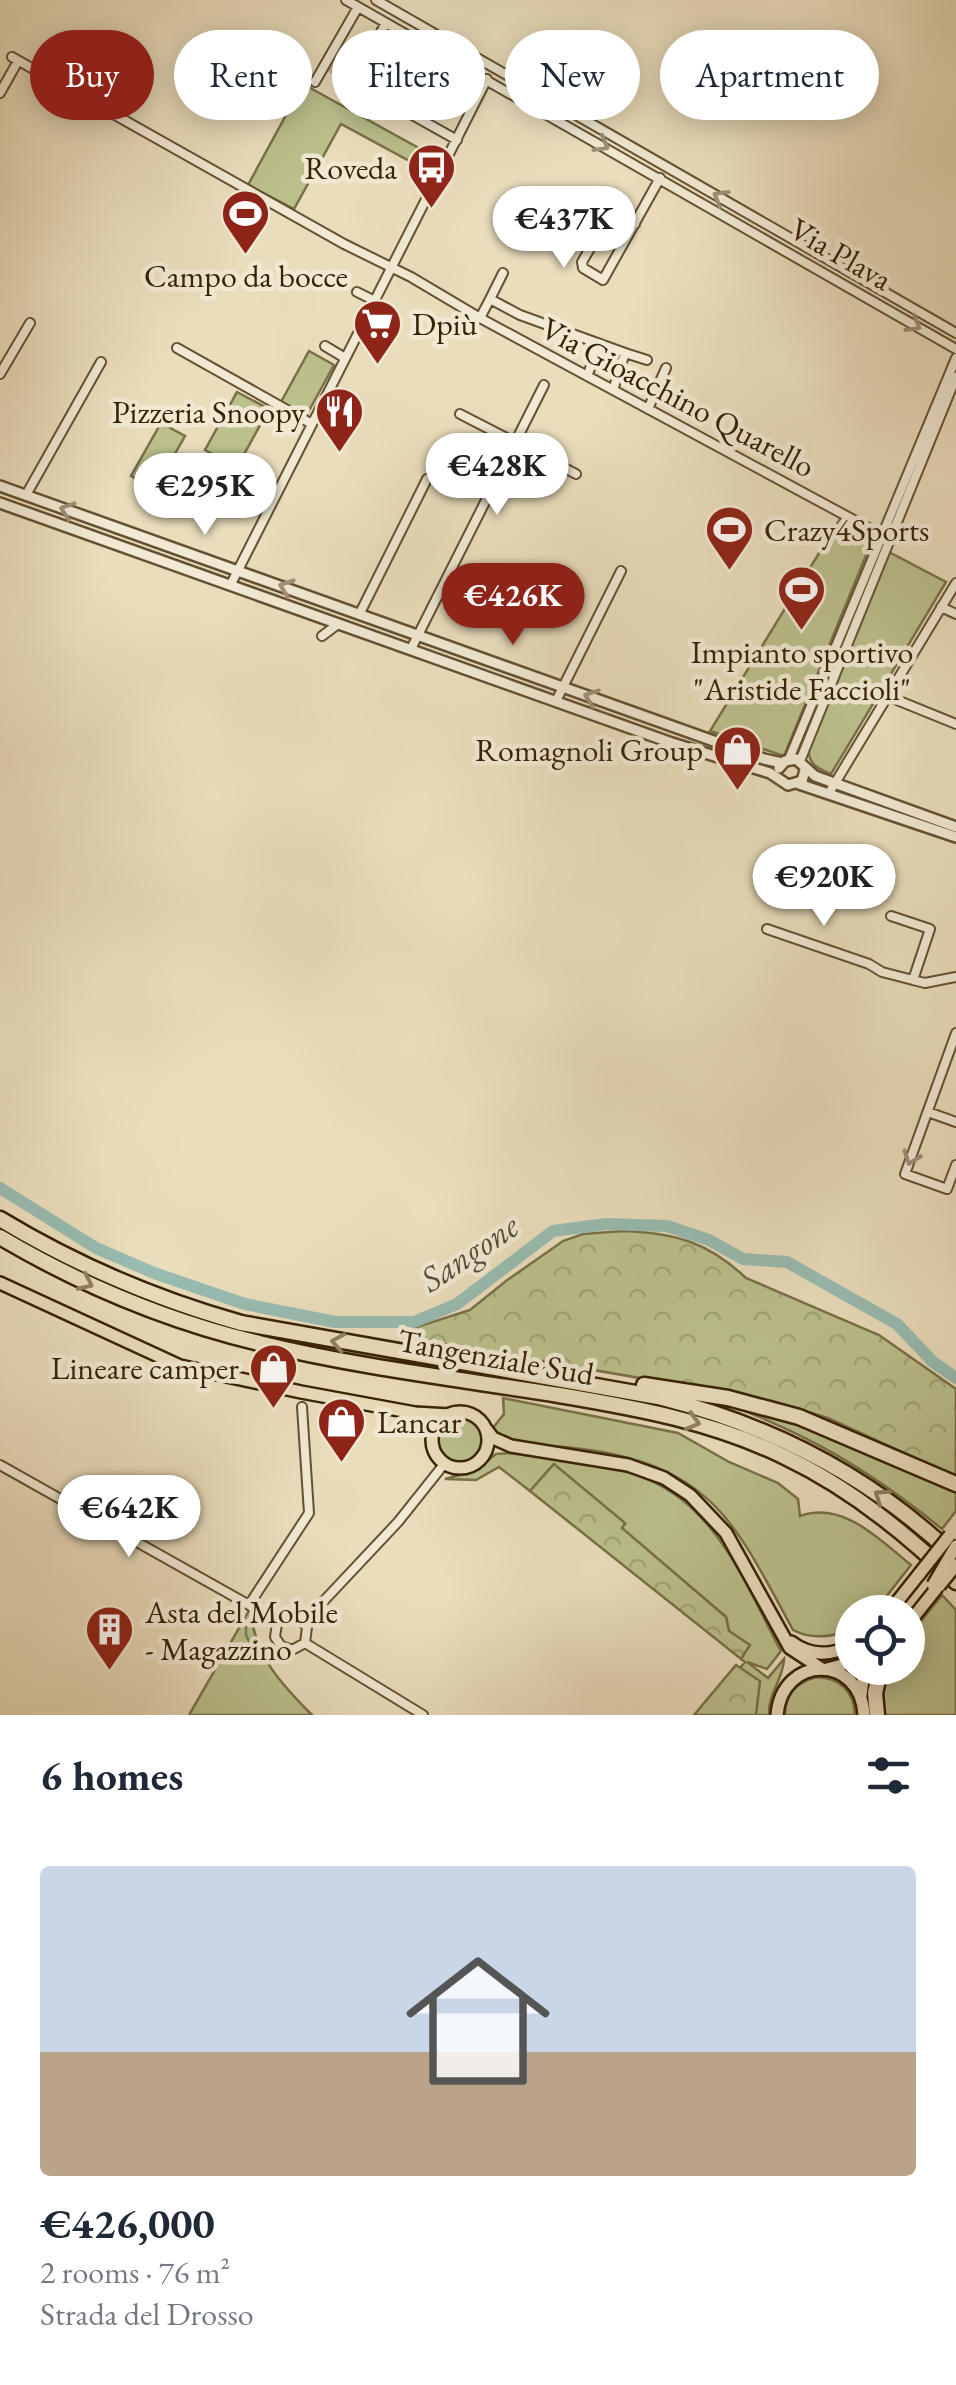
<!DOCTYPE html>
<html lang="en">
<head>
<meta charset="utf-8">
<style>
	:root { --surface:#fff; --page:#f6f6f7; --text:#1f2937; --muted:#747a83; --line:#e0e1e3; --accent:#8f2418 }
	body { margin:0; font-family:"EB Garamond",serif; background:var(--page); color:var(--text); height:100vh; display:flex; flex-direction:column; font-size:38px; white-space:nowrap }
	* { box-sizing:border-box; margin:0 }
	p { font-size:32px; color:var(--muted) }
	.icon { flex:none; width:55px; height:55px; fill:none; stroke:currentColor; stroke-width:2; stroke-linecap:round; stroke-linejoin:round }
	.map { position:relative; height:1715px; overflow:hidden }
	.side { display:flex; flex-direction:column; background:var(--surface); flex:1 }
	.side>* { flex:none }
	.hud { position:absolute; left:30px; top:30px; width:898px; height:90px; display:flex; gap:20px }
	.buttons { position:absolute; left:835px; top:1595px; display:grid; gap:20px }
	.buttons a { display:grid; place-items:center; width:90px; height:90px; border-radius:50%; background:var(--surface); box-shadow:0 5px 25px #0003; font-size:50px }
	.price { position:absolute; translate:-50% -85px; padding:0 22px; border-radius:35px; background:#fff; color:#222; font-size:32px; line-height:65px; filter:drop-shadow(0 2px 5px #0008) }
	.price::after { content:''; position:absolute; left:50%; top:60px; width:30px; height:22px; margin-left:-15px; background:inherit; clip-path:polygon(0 0,100% 0,50% 100%) }
	.price.active { background:var(--accent); color:#fff }
	ul { padding:0; list-style:none }
	li { display:grid; align-content:center; gap:20px; height:530px; padding:0 40px }
	li+li { border-top:2px solid var(--line) }
	li span { display:grid; place-items:center; height:310px; border-radius:10px; color:#555 }
	li>.icon { margin-inline-start:auto }
	span .icon { width:180px; height:180px; fill:#fffc; stroke-width:1 }
	li b { font-size:42px }
	h2 { display:flex; justify-content:space-between; align-items:center; height:120px; padding:0 40px; font-size:42px }
	.tag { padding:0 35px; border-radius:45px; background:var(--surface); box-shadow:0 5px 25px #0003; font-size:35px; line-height:90px }
	.tag.active { background:var(--accent); color:#fff }
	.map>svg:first-child { display:block }
	.green { fill:#bbc08d; stroke:#797148; stroke-width:2.5 }
	.forest { fill:url(#forest-crowns); stroke:#797148; stroke-width:2.5 }
	.lines { fill:none; stroke-linecap:round; stroke-linejoin:round }
	.stream { stroke:#717e6c; stroke-width:2.5 }
	.river { stroke:#98bcb1; stroke-width:12 }
	.minor-tunnel { stroke:#c6b897; stroke-width:8; stroke-dasharray:8 4; stroke-linecap:butt }
	.minor-casing { stroke:#645132; stroke-width:12 }
	.tertiary-casing { stroke:#645132; stroke-width:14 }
	.primary-casing { stroke:#372204; stroke-width:16 }
	.motorway-casing { stroke:#372204; stroke-width:19 }
	.minor { stroke:#f1e9d3; stroke-width:8 }
	.tertiary { stroke:#f1e9d3; stroke-width:9 }
	.primary { stroke:#eaddbc; stroke-width:11 }
	.motorway { stroke:#eaddbc; stroke-width:14 }
	.primary-bridge-casing { stroke:#372204; stroke-width:16; stroke-linecap:butt }
	.primary-bridge { stroke:#eaddbc; stroke-width:11 }
	.oneway { stroke:#9d8f76 }
	.oneway2 { stroke:#908060 }
	.labels { text-anchor:middle; dominant-baseline:central; stroke-width:9; stroke-linejoin:round; paint-order:stroke }
	.poi-label { font-size:32px; fill:#372204; stroke:#f1e9d3; text-anchor:end }
	.street-label { font-size:32px; fill:#372204; stroke:#f1e9d3 }
	.water-label { font-size:35px; font-style:italic; fill:#545038; stroke:#f1e9d3 }
</style>
</head>
<body>
<div class="map">
<svg width="956" height="1715" viewBox="0 0 956 1715">
	<defs>
		<pattern id="forest-crowns" width="20" height="18" patternUnits="userSpaceOnUse" patternTransform="scale(2.5)"><rect width="20" height="18" fill="#bbc08d"/><path d="M2 6a3 3 0 1 1 6 0M12 15a3 3 0 1 1 6 0" fill="none" stroke="#a1a578"/></pattern>
	</defs>
	<rect width="100%" height="100%" fill="#eaddbc"/>
	<filter id="stains"><feTurbulence type="fractalNoise" baseFrequency=".002" numOctaves="4"/><feColorMatrix values="0 0 0 0 .2 0 0 0 0 .09 0 0 0 0 .02 0 0 0 .5 -.17"/></filter>
	<radialGradient id="worn" r=".72"><stop offset=".6" stop-color="#630" stop-opacity="0"/><stop offset="1" stop-color="#630" stop-opacity=".3"/></radialGradient>
	<path class="green" d="M303 84 435 157 428 171 341 124 294 209 248 185Z
		M309 351 334 365 306 416 281 402Z
		M237 392 269 409 237 467 205 450Z
		M161 423 185 436 155 489 131 476Z
		M840 519 874 536 784 756 710 731Z
		M889 552 946 582 831 774C818 769 807 764 809 747Z
		M503 1398 678 1433 729 1462 778 1483 798 1499 800 1516C843 1500 881 1541 911 1565L874 1612H852V1629C834 1637 812 1640 793 1630 736 1525 713 1466 582 1449 553 1445 517 1447 492 1429L504 1414Z
		M719 1401 803 1422 956 1489V1511L942 1529C868 1469 808 1434 719 1401Z
		M437 1440a23 23 0 1 1 46 0a23 23 0 1 1-46 0Z
		M511 1453C554 1459 606 1462 647 1479 718 1508 747 1588 781 1651L767 1669 747 1662 768 1678 784 1659C783 1680 768 1693 769 1715H701L745 1662 741 1659 749 1645 729 1631 726 1617 621 1528 625 1524 553 1465 530 1491 499 1467 476 1480 445 1479 474 1471 496 1454Z
		M942 1595 956 1610V1715H880L884 1668H908V1637Z
		M250 1609C255 1656 280 1683 312 1715H189Z
		M817 1677C840 1678 854 1691 855 1715H785C785 1694 797 1682 817 1677Z"/>
	<path class="forest" d="M624 1231C675 1233 708 1242 746 1278L879 1335 956 1389V1477L828 1418 772 1401 398 1336 400 1327 411 1329 470 1310 506 1281 563 1241 583 1234Z
		M554 1464 625 1523 622 1528 726 1617 729 1631 750 1645 741 1659 530 1491Z
		M736 1665 760 1681 756 1715H694Z"/>
	<g class="lines">
		<path class="stream" d="M246 1621V1635L258 1660"/>
		<path class="river" d="M0 1188 96 1248 154 1273 245 1304 335 1322H414L457 1304 553 1231 606 1224 667 1226 709 1240 743 1259 787 1262 897 1324 933 1362 956 1378"/>
		<path class="minor-tunnel" d="M328 67 350 80"/>
		<defs>
			<path id="minor" d="M346 0 956 349
				M376 0 956 333
				M12 57 344 244 411 277 480 318 889 539
				M350 80 457 140
				M353 81 386 23
				M315 82 358 7
				M0 93 18 61
				M635 224 612 211 582 262 583 268 603 280 660 178
				M357 292 375 301
				M490 299 503 273
				M480 318 490 299 520 315 625 353 613 390
				M325 346 345 358
				M177 348 312 424
				M625 353 647 360
				M0 374 30 323
				M587 376 600 344
				M648 409 666 368
				M460 414 576 474
				M26 495 101 362
				M231 584 487 79
				M941 607 956 614
				M360 613 427 479
				M322 636 338 624
				M411 649 544 385
				M887 696 956 724
				M556 701 621 571
				M789 759 956 358
				M800 761 956 377
				M829 793 956 583
				M891 916 930 929 913 980 925 983 956 977
				M767 929 869 964 882 972 913 980
				M956 1033 905 1174 947 1189 956 1165
				M928 1112 956 1122
				M0 1465 249 1605 277 1624
				M249 1605 309 1513 302 1407
				M304 1622 398 1522 445 1463
				M277 1624 290 1616 298 1617 307 1627 305 1643
				M277 1624 275 1637 281 1646 292 1650 305 1643
				M305 1643 423 1715"/>
			<path id="tertiary" d="M0 486 764 759 782 763
				M0 503 672 743 770 773 788 785 802 781 805 770
				M779 768 785 761 796 759 815 776 956 827
				M799 784 956 837"/>
			<path id="primary" d="M0 1283 180 1366 301 1392 415 1413 449 1415
				M432 1440a28 28 0 1 1 56 0a28 28 0 1 1-56 0Z
				M487 1430 493 1438 511 1446 628 1465 664 1478 690 1495 726 1533 790 1648 822 1669
				M889 1612 920 1573
				M908 1624 936 1589
				M791 1642C811 1657 831 1656 852 1645
				M827 1669 842 1665 852 1657
				M861 1695 863 1680 870 1668
				M777 1715C782 1654 861 1654 864 1715"/>
			<path id="motorway" d="M0 1219C76 1265 156 1299 241 1323L658 1397C771 1425 872 1477 956 1558
				M0 1237C81 1285 167 1321 259 1343 357 1367 459 1379 559 1395 637 1408 714 1422 785 1457 850 1488 905 1532 956 1582
				M644 1385 728 1398 799 1417 956 1484
				M877 1715 875 1693 881 1668"/>
		</defs>
		<use href="#minor" class="minor-casing"/>
		<use href="#tertiary" class="tertiary-casing"/>
		<use href="#primary" class="primary-casing"/>
		<use href="#motorway" class="motorway-casing"/>
		<use href="#minor" class="minor"/>
		<use href="#tertiary" class="tertiary"/>
		<use href="#primary" class="primary"/>
		<use href="#motorway" class="motorway"/>
		<defs>
			<path id="primary-bridge" d="M920 1573 950 1535
				M933 1585 956 1546
				M939 1586 956 1565"/>
		</defs>
		<use href="#primary-bridge" class="primary-bridge-casing"/>
		<use href="#primary-bridge" class="primary-bridge"/>
	</g>
	<defs><path id="oneway-chevron" d="M-2-3.5L2.5 0L-2 3.5" fill="none" stroke-width="1.6" stroke-linecap="round" stroke-linejoin="round" transform="scale(2.5)"/></defs>
	<g class="oneway">
		<use href="#oneway-chevron" transform="translate(602 145) rotate(30)"/>
		<use href="#oneway-chevron" transform="translate(720 197) rotate(-150)"/>
		<use href="#oneway-chevron" transform="translate(914 325) rotate(30)"/>
		<use href="#oneway-chevron" transform="translate(67 510) rotate(-161)"/>
		<use href="#oneway-chevron" transform="translate(286 587) rotate(-160)"/>
		<use href="#oneway-chevron" transform="translate(591 697) rotate(-160)"/>
		<use href="#oneway-chevron" transform="translate(911 1158) rotate(110)"/>
	</g>
	<g class="oneway2">
		<use href="#oneway-chevron" transform="translate(86 1283) rotate(25)"/>
		<use href="#oneway-chevron" transform="translate(338 1342) rotate(-170)"/>
		<use href="#oneway-chevron" transform="translate(693 1422) rotate(16)"/>
		<use href="#oneway-chevron" transform="translate(881 1496) rotate(-145)"/>
	</g>
	<defs>
		<symbol id="bus-pin" viewBox="-11 -11 22 30"><path d="M0 17L-7.5 6A9.5 9.5 0 1 1 7.5 6Z" fill="#8f2418" stroke="#f1e9d3"/><path d="M-5-6H5V4H4V6H2V4H-2V6H-4V4H-5ZM-3.5-4V0h7V-4ZM-3.5 1.2v1.5H-2V1.2ZM2 1.2v1.5H3.5V1.2Z" fill="#fff"/></symbol>
		<symbol id="stadium-pin" viewBox="-11 -11 22 30"><path d="M0 17L-7.5 6A9.5 9.5 0 1 1 7.5 6Z" fill="#8f2418" stroke="#f1e9d3"/><path d="M0-5a6.5 5 0 1 0 0 10a6.5 5 0 1 0 0-10ZM-3.5-1.8h7v3.6h-7Z" fill="#fff"/></symbol>
		<symbol id="supermarket-pin" viewBox="-11 -11 22 30"><path d="M0 17L-7.5 6A9.5 9.5 0 1 1 7.5 6Z" fill="#8f2418" stroke="#f1e9d3"/><path d="M-6-5.5h2.5l.6 2H6L4.5 2H-2.5L-4.4-4H-6ZM-1.5 3.2a1.3 1.3 0 1 0 .1 0ZM3 3.2a1.3 1.3 0 1 0 .1 0Z" fill="#fff"/></symbol>
		<symbol id="restaurant-pin" viewBox="-11 -11 22 30"><path d="M0 17L-7.5 6A9.5 9.5 0 1 1 7.5 6Z" fill="#8f2418" stroke="#f1e9d3"/><path d="M-5-6h1v4h1v-4h1v4h1v-4h1v5L-1.5 .5V6h-2V.5L-5-1ZM5-6V6H3V1.5H1.5Q1.5-4 5-6Z" fill="#fff"/></symbol>
		<symbol id="shop-pin" viewBox="-11 -11 22 30"><path d="M0 17L-7.5 6A9.5 9.5 0 1 1 7.5 6Z" fill="#8f2418" stroke="#f1e9d3"/><path d="M-5-2.5h2.3a2.7 3.5 0 0 1 5.4 0H5L5.5 6h-11ZM-1.5-2.5h3a1.5 2.3 0 0 0-3 0Z" fill="#fff"/></symbol>
		<symbol id="building-pin" viewBox="-11 -11 22 30"><path d="M0 17L-7.5 6A9.5 9.5 0 1 1 7.5 6Z" fill="#8f2418" stroke="#f1e9d3"/><path d="M-4-6H4V6H1V3H-1V6H-4ZM-2.5-4.3h1.7v1.8h-1.7ZM.8-4.3h1.7v1.8H.8ZM-2.5-1h1.7V.8h-1.7ZM.8-1h1.7V.8H.8Z" fill="#fff"/></symbol>
	</defs>
	<g fill-rule="evenodd">
		<use href="#bus-pin" x="404" y="140" width="55" height="75"/>
		<use href="#stadium-pin" x="218" y="186" width="55" height="75"/>
		<use href="#supermarket-pin" x="350" y="296" width="55" height="75"/>
		<use href="#restaurant-pin" x="312" y="384" width="55" height="75"/>
		<use href="#stadium-pin" x="702" y="502" width="55" height="75"/>
		<use href="#stadium-pin" x="774" y="562" width="55" height="75"/>
		<use href="#shop-pin" x="710" y="722" width="55" height="75"/>
		<use href="#shop-pin" x="246" y="1340" width="55" height="75"/>
		<use href="#shop-pin" x="314" y="1394" width="55" height="75"/>
		<use href="#building-pin" x="82" y="1602" width="55" height="75"/>
	</g>
	<g class="labels">
		<g class="poi-label">
			<text x="397" y="168">Roveda</text>
			<text x="246" y="276" text-anchor="middle">Campo da bocce</text>
			<text x="412" y="324" text-anchor="start">Dpiù</text>
			<text x="305" y="412">Pizzeria Snoopy</text>
			<text x="764" y="530" text-anchor="start">Crazy4Sports</text>
			<text x="802" y="652" text-anchor="middle">Impianto sportivo<tspan x="802" dy="37">"Aristide Faccioli"</tspan></text>
			<text x="703" y="750">Romagnoli Group</text>
			<text x="239" y="1368">Lineare camper</text>
			<text x="377" y="1422" text-anchor="start">Lancar</text>
			<text x="145" y="1612" text-anchor="start">Asta del Mobile<tspan x="145" dy="37">- Magazzino</tspan></text>
		</g>
		<g class="street-label">
			<text transform="translate(841 254) rotate(30)">Via Plava</text>
			<text transform="translate(678 397) rotate(28)">Via Gioacchino Quarello</text>
			<text transform="translate(496 1357) rotate(10)">Tangenziale Sud</text>
		</g>
		<g class="water-label">
			<text transform="translate(469 1252) rotate(-34)">Sangone</text>
		</g>
	</g>
	<rect width="100%" height="100%" filter="url(#stains)"/>
	<rect width="100%" height="100%" fill="url(#worn)"/>
</svg>
<div class="buttons">
<a><svg class="icon" aria-label="locate" viewBox="0 0 24 24"><circle cx="12" cy="12" r="6"/><path d="M12 2v4M12 18v4M2 12h4M18 12h4"/></svg></a>
</div>
<b class="price" style="left:564px;top:271px">€437K</b>
<b class="price" style="left:497px;top:518px">€428K</b>
<b class="price" style="left:205px;top:538px">€295K</b>
<b class="price active" style="left:513px;top:648px">€426K</b>
<b class="price" style="left:824px;top:929px">€920K</b>
<b class="price" style="left:129px;top:1560px">€642K</b>
<div class="hud">
<a class="tag active">Buy</a>
<a class="tag">Rent</a>
<a class="tag">Filters</a>
<a class="tag">New</a>
<a class="tag">Apartment</a>
</div>
</div>
<section class="side">
<h2>6 homes<svg class="icon" aria-label="filters" viewBox="0 0 24 24"><path d="M4 7h16M4 17h16"/><circle cx="9" cy="7" r="2"/><circle cx="15" cy="17" r="2"/></svg></h2>
<ul>
<li><span style="background:linear-gradient(#c9d6e8 60%,#b9a48a 0)"><svg class="icon" aria-label="home" viewBox="0 0 24 24"><path d="M3 11l9-7 9 7M6 9v11h12V9"/></svg></span><div><b>€426,000</b><p>2 rooms · 76 m²</p><p>Strada del Drosso</p></div></li>
</ul>
</section>
</body>
</html>
